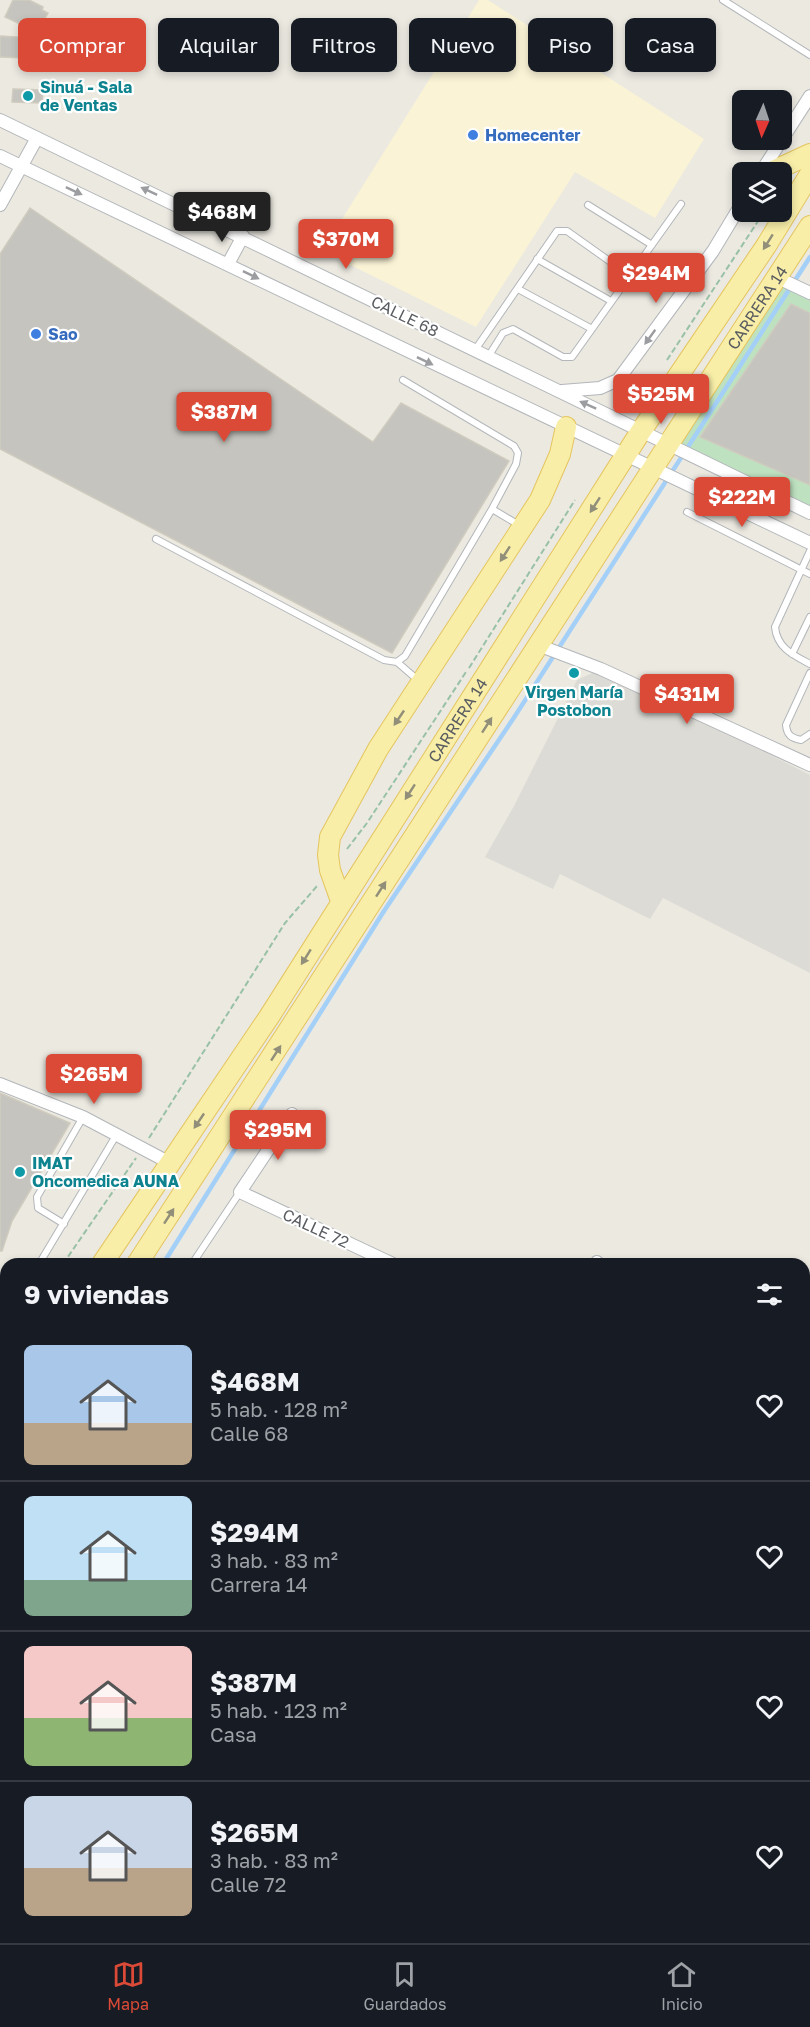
<!DOCTYPE html>
<html lang="es">
<head>
<meta charset="utf-8">
<style>
	:root { --surface:#171b24; --page:#20242c; --text:#f1f3f6; --muted:#9ea1a6; --line:#363941; --accent:#da4a37 }
	body { margin:0; font-family:"Golos Text",sans-serif; background:var(--page); color:var(--text); height:100vh; display:flex; flex-direction:column; font-size:22px; white-space:nowrap }
	* { box-sizing:border-box; margin:0 }
	p { font-size:20px; color:var(--muted) }
	.icon { flex:none; width:33px; height:33px; fill:none; stroke:currentColor; stroke-width:2; stroke-linecap:round; stroke-linejoin:round }
	.map { position:relative; flex:1; overflow:hidden }
	.panel { position:absolute; left:0px; top:1258px; width:810px; height:686px; display:flex; flex-direction:column; background:var(--surface); border-radius:18px 18px 0 0; box-shadow:0 3px 9px #0003 }
	.panel>* { flex:none }
	.banner { position:absolute; left:18px; top:18px; width:774px; height:54px; display:flex; gap:12px }
	.needle { width:39px; rotate:183deg }
	.buttons { position:absolute; left:732px; top:90px; display:grid; gap:12px }
	.buttons a { display:grid; place-items:center; width:60px; height:60px; border-radius:9px; background:var(--surface); box-shadow:0 3px 9px #0003; font-size:30px }
	.price { position:absolute; translate:-50% -51px; padding:0 14px; border-radius:6px; background:var(--accent); color:#fff; font-size:20px; line-height:39px; filter:drop-shadow(0 2px 3px #0008) }
	.price::after { content:''; position:absolute; left:50%; top:36px; width:18px; height:14px; margin-left:-9px; background:inherit; clip-path:polygon(0 0,100% 0,50% 100%) }
	.price.active { background:#222; color:#fff }
	ul { padding:0; list-style:none }
	li { display:flex; align-items:center; gap:18px; height:150px; padding:0 24px }
	li+li { border-top:2px solid var(--line) }
	li span { display:grid; place-items:center; flex:none; width:168px; height:120px; border-radius:9px; color:#555 }
	li>.icon { margin-inline-start:auto }
	span .icon { width:72px; height:72px; fill:#fffc; stroke-width:1 }
	li b { font-size:26px }
	h2 { display:flex; justify-content:space-between; align-items:center; height:72px; padding:0 24px; font-size:26px }
	.pill { padding:0 21px; border-radius:9px; background:var(--surface); box-shadow:0 3px 9px #0003; font-size:21px; line-height:54px }
	.pill.active { background:var(--accent); color:#fff }
	.dock { display:flex; justify-content:space-around; align-items:center; height:84px; border-top:2px solid var(--line); background:var(--surface); font-size:16px; color:var(--muted) }
	.dock a { display:grid; justify-items:center; gap:3px }
	.dock .active { color:var(--accent) }
	.map>svg:first-child { display:block }
	.commercial { fill:#faf3d6 }
	.industrial { fill:#dcdbd5 }
	.green { fill:#bee1c0 }
	.lines { fill:none; stroke-linecap:round; stroke-linejoin:round }
	.stream { stroke:#a4d0f8; stroke-width:4.5 }
	.building { fill:#c6c4be; stroke:#cfcbbf; stroke-width:1.5 }
	.lane-casing { stroke:#b3b6ba; stroke-width:8 }
	.street-casing { stroke:#b3b6ba; stroke-width:14 }
	.primary-casing { stroke:#e5c55f; stroke-width:22 }
	.path { stroke:#99c1a6; stroke-width:2; stroke-dasharray:6 3; stroke-linecap:butt }
	.lane { stroke:#fff; stroke-width:6 }
	.street { stroke:#fff; stroke-width:12 }
	.primary { stroke:#f8eea8; stroke-width:20 }
	.oneway { fill:#9b9da0 }
	.oneway2 { fill:#918f79 }
	.culture-dot { fill:#0f9aa8; stroke:#fff; stroke-width:2 }
	.shop-dot { fill:#3f7fe0; stroke:#fff; stroke-width:2 }
	.labels { text-anchor:middle; dominant-baseline:central; stroke-width:4.5; stroke-linejoin:round; paint-order:stroke }
	.culture-label { font-size:16px; font-weight:bold; fill:#0d838f; stroke:#fff; text-anchor:start }
	.shop-label { font-size:16px; font-weight:bold; fill:#366cbe; stroke:#fff; text-anchor:start }
	.street-label { font-size:16px; fill:#595c60; stroke:#fff }
</style>
</head>
<body>
<div class="map">
<svg width="810" height="1943" viewBox="0 0 810 1943">
	<rect width="100%" height="100%" fill="#ebe9e0"/>
	<path class="commercial" d="M479 0H488L704 139 655 218 575 172 476 327 322 251Z"/>
	<path class="industrial" d="M601 669 810 775V973L663 898 650 919 560 874 553 889 485 857 514 806 577 680Z"/>
	<path class="green" d="M776 277 810 293V513L667 446Z
		M6 1920V1938H42L51 1943H0V1931Z"/>
	<g class="lines">
		<path class="stream" d="M163 1264 384 911 515 716 810 257
			M0 1510 6 1501"/>
	</g>
	<path class="building" d="M13 0H29L43 7 42 10 48 13 40 27 33 23V30L5 17Z
		M0 36 33 38 32 55H27V58L0 57Z
		M13 89 43 90 42 103 12 102Z
		M30 208 373 442 401 403 509 461 392 653 0 449V254Z
		M791 304 810 313V485L700 437Z
		M0 1093 70 1123 12 1221 2 1251H0Z"/>
	<g class="lines">
		<defs>
			<path id="lane" d="M723 0 810 55
				M588 205 652 245
				M537 259 611 301
				M518 289 592 329
				M475 350 557 231H567L629 275
				M488 357 503 333 513 329 563 357H572L681 204
				M492 509 519 525
				M687 512 810 574
				M156 539 384 660 397 662 405 656 492 509 516 464 518 453 514 446 403 380
				M810 551 775 627C777 648 793 655 810 664
				M792 654 810 617
				M397 662 419 681
				M810 673 786 725C787 735 791 738 801 740L810 734
				M64 1224 38 1208 37 1197 83 1117
				M39 1264 117 1134
				M192 1264 240 1192
				M0 1284 6 1287
				M0 1556 6 1548
				M0 1569 6 1574
				M0 1644 6 1642"/>
			<path id="street" d="M0 120 810 513
				M0 156 810 543
				M761 172 810 96
				M0 205 37 138
				M228 264 243 236
				M776 277 810 293
				M562 391 600 388 618 380 713 251 742 203
				M538 645 601 669 810 765
				M0 1084 83 1117 170 1163
				M292 1114 240 1192 393 1264
				M596 1264 597 1262
				M0 1323 6 1326
				M804 1465 810 1468
				M804 1622 810 1609
				M804 1674 810 1661
				M804 1710 810 1713
				M0 1786 6 1789
				M302 1938 312 1943
				M773 1938 784 1943
				M242 1943 245 1938
				M648 1943 651 1938
				M673 1943 675 1938"/>
			<g id="primary">
				<path d="M771 172 810 154"/>
				<path d="M341 901 330 870 328 855 330 837 378 749 540 500 560 454 566 427"/>
				<path id="s1" d="M102 1264 269 1017 641 431 766 246 810 174"/>
				<path id="s2" d="M137 1264 810 226"/>
				<path d="M0 1425 6 1416"/>
				<path d="M0 1472 6 1463"/>
			</g>
		</defs>
		<use href="#lane" class="lane-casing"/>
		<use href="#street" class="street-casing"/>
		<use href="#primary" class="primary-casing"/>
		<path class="path" d="M667 360 764 212
			M624 410 637 388 650 385
			M469 668 575 500
			M347 849 367 823 466 672
			M149 1138 285 923 317 886
			M63 1264 136 1158
			M0 1357 6 1348"/>
		<use href="#lane" class="lane"/>
		<use href="#street" class="street"/>
		<use href="#primary" class="primary"/>
	</g>
	<defs><path id="oneway-solid" d="M-6-.8H1V-3.2L6.5 0L1 3.2V.8H-6Z" transform="scale(1.5)"/></defs>
	<g class="oneway">
		<use href="#oneway-solid" transform="translate(74 191) rotate(25)"/>
		<use href="#oneway-solid" transform="translate(149 191) rotate(-155)"/>
		<use href="#oneway-solid" transform="translate(251 275) rotate(26)"/>
		<use href="#oneway-solid" transform="translate(650 337) rotate(126)"/>
		<use href="#oneway-solid" transform="translate(425 361) rotate(26)"/>
		<use href="#oneway-solid" transform="translate(588 405) rotate(-156)"/>
	</g>
	<g class="oneway2">
		<use href="#oneway-solid" transform="translate(768 242) rotate(122)"/>
		<use href="#oneway-solid" transform="translate(595 505) rotate(123)"/>
		<use href="#oneway-solid" transform="translate(505 554) rotate(123)"/>
		<use href="#oneway-solid" transform="translate(399 718) rotate(124)"/>
		<use href="#oneway-solid" transform="translate(487 725) rotate(-57)"/>
		<use href="#oneway-solid" transform="translate(410 792) rotate(123)"/>
		<use href="#oneway-solid" transform="translate(381 889) rotate(-57)"/>
		<use href="#oneway-solid" transform="translate(306 957) rotate(122)"/>
		<use href="#oneway-solid" transform="translate(276 1053) rotate(-57)"/>
		<use href="#oneway-solid" transform="translate(199 1121) rotate(124)"/>
		<use href="#oneway-solid" transform="translate(169 1216) rotate(-57)"/>
	</g>
	<g class="culture-dot">
		<circle cx="28" cy="96" r="6"/>
		<circle cx="574" cy="673" r="6"/>
		<circle cx="20" cy="1172" r="6"/>
	</g>
	<g class="shop-dot">
		<circle cx="473" cy="135" r="6"/>
		<circle cx="36" cy="334" r="6"/>
	</g>
	<g class="labels">
		<g class="culture-label">
			<text x="40" y="87">Sinuá - Sala<tspan x="40" dy="18">de Ventas</tspan></text>
			<text x="574" y="692" text-anchor="middle">Virgen María<tspan x="574" dy="18">Postobon</tspan></text>
			<text x="32" y="1163">IMAT<tspan x="32" dy="18">Oncomedica AUNA</tspan></text>
		</g>
		<g class="shop-label">
			<text x="485" y="135">Homecenter</text>
			<text x="48" y="334">Sao</text>
		</g>
		<g class="street-label">
			<text stroke="none"><textPath href="#s2" startOffset="1140">CARRERA 14</textPath></text>
			<text transform="translate(405 316) rotate(26)">CALLE 68</text>
			<text stroke="none"><textPath href="#s1" startOffset="650">CARRERA 14</textPath></text>
			<text transform="translate(316 1228) rotate(25)">CALLE 72</text>
		</g>
	</g>
</svg>
<div class="buttons">
<a><svg class="needle" viewBox="-14 -14 28 28"><path d="M0-13l5 13h-10z" fill="#e53935"/><path d="M0 13l5-13h-10z" fill="#9ea1a6"/></svg></a>
<a><svg class="icon" aria-label="layers" viewBox="0 0 24 24"><path d="M12 4l9 5-9 5-9-5zM3 14l9 5 9-5"/></svg></a>
</div>
<b class="price active" style="left:222px;top:243px">$468M</b>
<b class="price" style="left:346px;top:270px">$370M</b>
<b class="price" style="left:656px;top:304px">$294M</b>
<b class="price" style="left:661px;top:425px">$525M</b>
<b class="price" style="left:224px;top:443px">$387M</b>
<b class="price" style="left:742px;top:528px">$222M</b>
<b class="price" style="left:687px;top:725px">$431M</b>
<b class="price" style="left:94px;top:1105px">$265M</b>
<b class="price" style="left:278px;top:1161px">$295M</b>
<div class="banner">
<a class="pill active">Comprar</a>
<a class="pill">Alquilar</a>
<a class="pill">Filtros</a>
<a class="pill">Nuevo</a>
<a class="pill">Piso</a>
<a class="pill">Casa</a>
</div>
<section class="panel">
<h2>9 viviendas<svg class="icon" aria-label="filters" viewBox="0 0 24 24"><path d="M4 7h16M4 17h16"/><circle cx="9" cy="7" r="2"/><circle cx="15" cy="17" r="2"/></svg></h2>
<ul>
<li><span style="background:linear-gradient(#a9c7e8 65%,#b9a48a 0)"><svg class="icon" aria-label="home" viewBox="0 0 24 24"><path d="M3 11l9-7 9 7M6 9v11h12V9"/></svg></span><div><b>$468M</b><p>5 hab. · 128 m²</p><p>Calle 68</p></div><svg class="icon" aria-label="heart" viewBox="0 0 24 24"><path d="M12 20l-8-8c-3-5 5-10 8-4 3-6 11-1 8 4z"/></svg></li>
<li><span style="background:linear-gradient(#bfe0f5 70%,#7fa58c 0)"><svg class="icon" aria-label="home" viewBox="0 0 24 24"><path d="M3 11l9-7 9 7M6 9v11h12V9"/></svg></span><div><b>$294M</b><p>3 hab. · 83 m²</p><p>Carrera 14</p></div><svg class="icon" aria-label="heart" viewBox="0 0 24 24"><path d="M12 20l-8-8c-3-5 5-10 8-4 3-6 11-1 8 4z"/></svg></li>
<li><span style="background:linear-gradient(#f6c9c9 60%,#8fb573 0)"><svg class="icon" aria-label="home" viewBox="0 0 24 24"><path d="M3 11l9-7 9 7M6 9v11h12V9"/></svg></span><div><b>$387M</b><p>5 hab. · 123 m²</p><p>Casa</p></div><svg class="icon" aria-label="heart" viewBox="0 0 24 24"><path d="M12 20l-8-8c-3-5 5-10 8-4 3-6 11-1 8 4z"/></svg></li>
<li><span style="background:linear-gradient(#c9d6e8 60%,#b9a48a 0)"><svg class="icon" aria-label="home" viewBox="0 0 24 24"><path d="M3 11l9-7 9 7M6 9v11h12V9"/></svg></span><div><b>$265M</b><p>3 hab. · 83 m²</p><p>Calle 72</p></div><svg class="icon" aria-label="heart" viewBox="0 0 24 24"><path d="M12 20l-8-8c-3-5 5-10 8-4 3-6 11-1 8 4z"/></svg></li>
</ul>
</section>
</div>
<nav class="dock">
<a class="active"><svg class="icon" aria-label="map" viewBox="0 0 24 24"><path d="M3 6l6-2 6 2 6-2v14l-6 2-6-2-6 2zM9 4v14M15 6v14"/></svg>Mapa</a>
<a><svg class="icon" aria-label="saved" viewBox="0 0 24 24"><path d="M7 4h10v16l-5-4-5 4z"/></svg>Guardados</a>
<a><svg class="icon" aria-label="home" viewBox="0 0 24 24"><path d="M3 11l9-7 9 7M6 9v11h12V9"/></svg>Inicio</a>
</nav>
</body>
</html>
